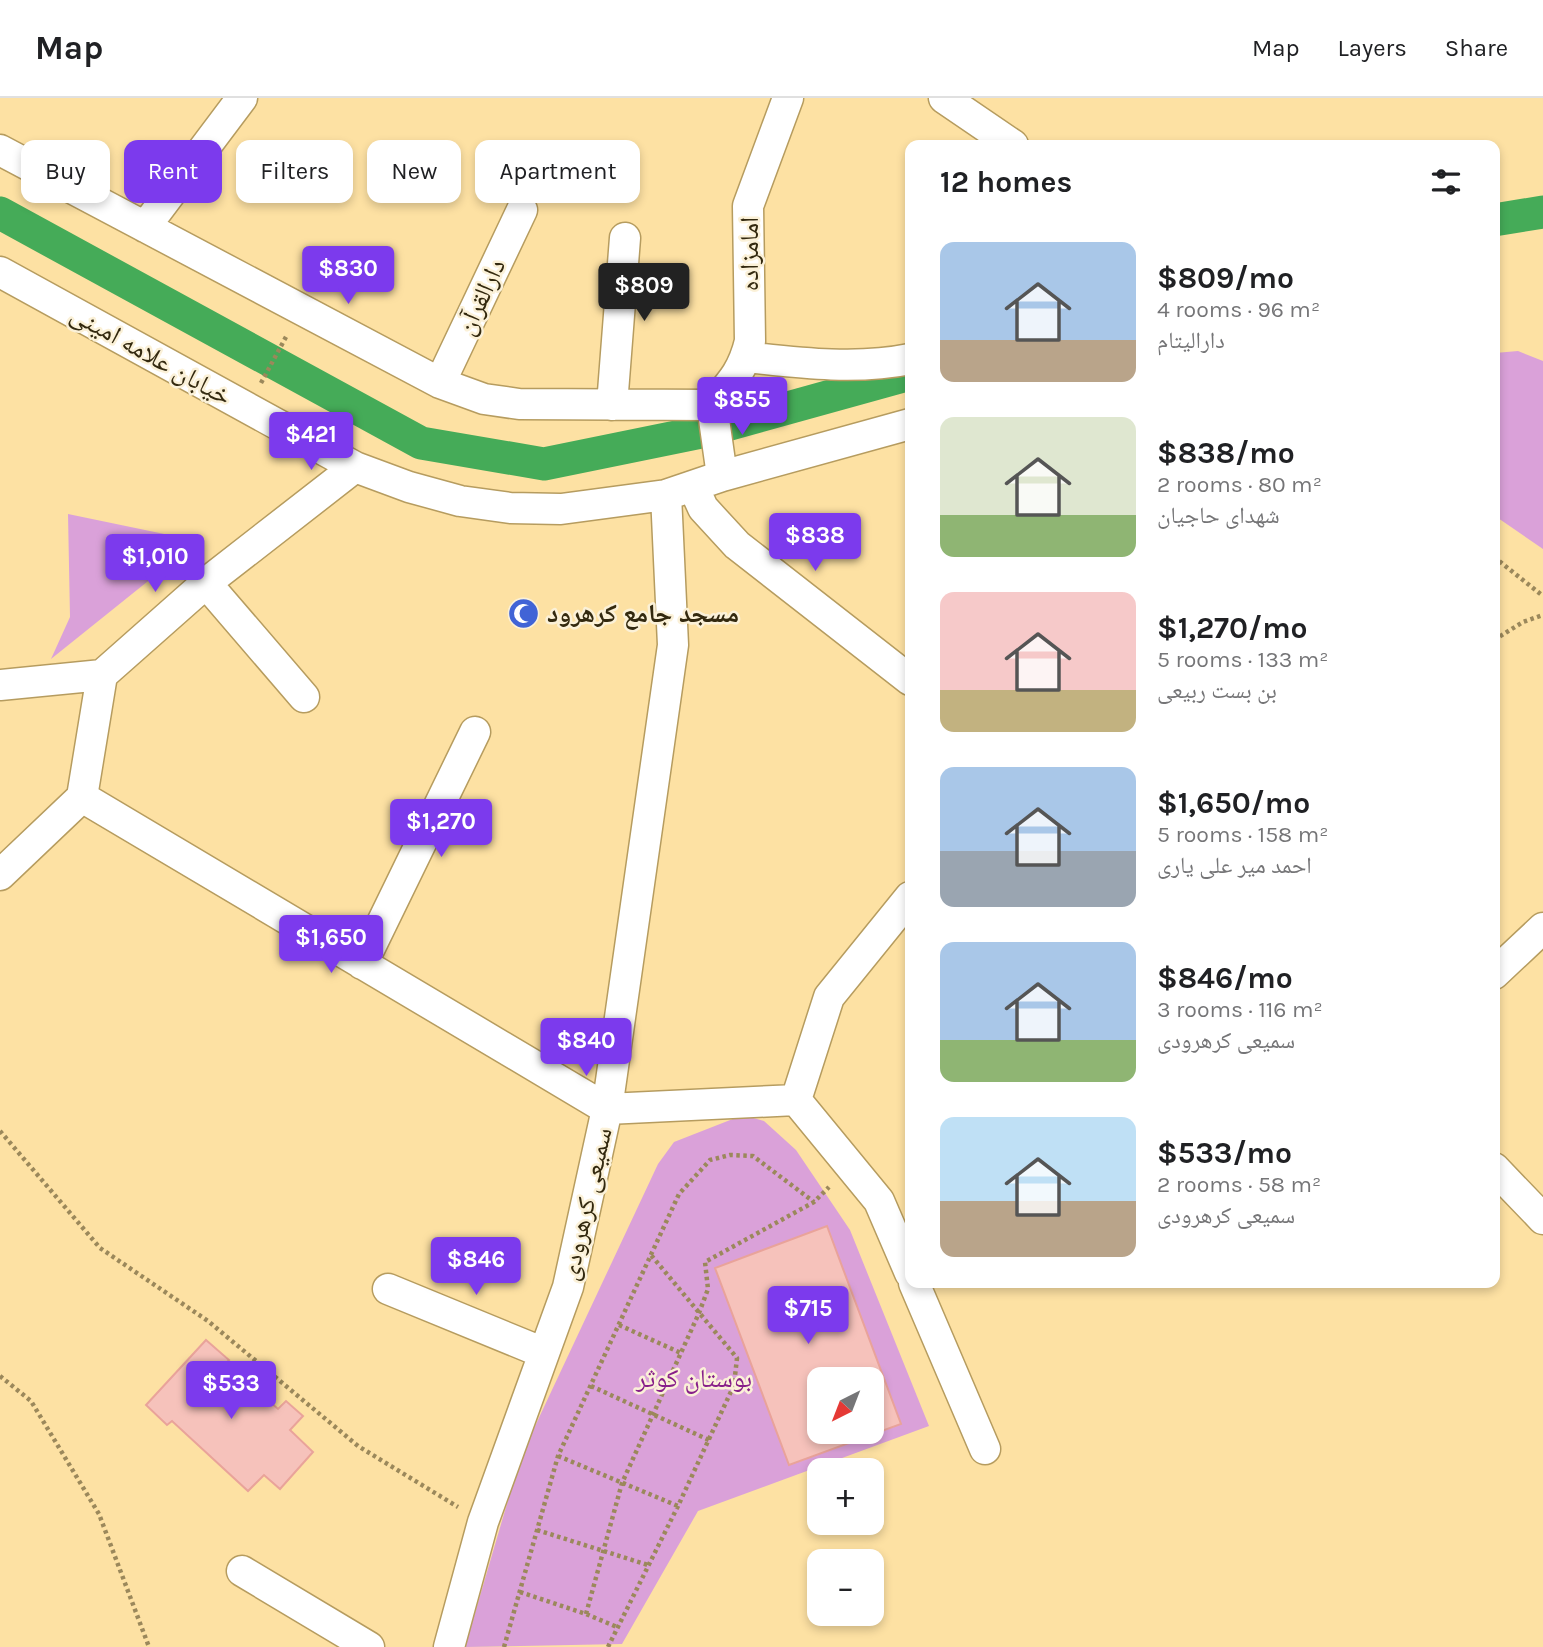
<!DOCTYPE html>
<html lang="en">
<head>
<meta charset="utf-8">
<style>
	:root { --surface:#fff; --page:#f2f2f2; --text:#202124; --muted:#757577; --line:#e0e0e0; --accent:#7c3aed }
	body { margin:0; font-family:Karla,"Noto Naskh Arabic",sans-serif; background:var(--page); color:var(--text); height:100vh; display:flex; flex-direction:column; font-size:26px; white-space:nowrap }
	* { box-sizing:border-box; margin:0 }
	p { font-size:23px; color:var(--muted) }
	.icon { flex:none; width:38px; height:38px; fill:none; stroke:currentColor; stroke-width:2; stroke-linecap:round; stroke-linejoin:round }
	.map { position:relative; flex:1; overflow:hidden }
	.drawer { position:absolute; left:905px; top:42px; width:595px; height:1148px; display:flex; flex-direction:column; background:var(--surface); border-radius:14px; box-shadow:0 4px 10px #0003 }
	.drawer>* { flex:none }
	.guide { position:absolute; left:21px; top:42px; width:665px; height:63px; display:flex; gap:14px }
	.needle { width:46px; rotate:222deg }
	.buttons { position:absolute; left:807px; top:1269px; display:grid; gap:14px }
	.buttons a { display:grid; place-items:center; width:77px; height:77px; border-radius:14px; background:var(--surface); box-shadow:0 4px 10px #0003; font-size:35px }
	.price { position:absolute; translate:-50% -60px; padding:0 16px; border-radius:7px; background:var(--accent); color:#fff; font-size:23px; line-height:46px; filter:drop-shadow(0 2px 4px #0008) }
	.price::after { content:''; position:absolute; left:50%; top:42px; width:21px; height:16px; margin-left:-10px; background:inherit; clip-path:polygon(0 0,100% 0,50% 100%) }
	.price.on { background:#222; color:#fff }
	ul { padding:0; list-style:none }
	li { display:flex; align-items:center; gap:21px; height:175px; padding:0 35px }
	li span { display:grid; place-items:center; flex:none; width:196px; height:140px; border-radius:14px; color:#555 }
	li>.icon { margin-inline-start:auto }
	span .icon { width:84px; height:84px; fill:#fffc; stroke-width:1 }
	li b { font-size:30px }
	h2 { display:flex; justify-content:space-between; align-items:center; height:84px; padding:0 35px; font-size:30px }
	.tag { padding:0 24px; border-radius:14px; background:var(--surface); box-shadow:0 4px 10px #0003; font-size:24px; line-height:63px }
	.tag.on { background:var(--accent); color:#fff }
	header { display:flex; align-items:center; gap:42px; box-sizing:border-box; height:98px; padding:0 35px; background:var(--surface); border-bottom:2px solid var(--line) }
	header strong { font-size:33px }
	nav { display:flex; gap:38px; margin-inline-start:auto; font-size:24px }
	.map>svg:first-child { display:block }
	.green { fill:#daa1d9; fill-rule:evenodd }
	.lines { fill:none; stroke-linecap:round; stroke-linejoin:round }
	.canal { stroke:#45ab58; stroke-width:33 }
	.building { fill:#f6c2bb; stroke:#e9a39a; stroke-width:2; fill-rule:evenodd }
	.minor-casing { stroke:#b69c5f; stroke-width:33 }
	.path { stroke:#9b885b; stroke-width:4.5; stroke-dasharray:3.5 3.5; stroke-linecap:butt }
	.minor { stroke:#fff; stroke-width:30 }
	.labels { text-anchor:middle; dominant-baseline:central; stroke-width:5; stroke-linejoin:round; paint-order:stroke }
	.street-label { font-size:26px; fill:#33290f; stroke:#fbf1d8 }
	.poi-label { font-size:26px; font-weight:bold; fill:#33290f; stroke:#fbf1d8; text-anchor:start }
	.park-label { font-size:26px; fill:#871f89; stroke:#fbf1d8 }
</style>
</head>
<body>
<header>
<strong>Map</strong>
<nav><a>Map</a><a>Layers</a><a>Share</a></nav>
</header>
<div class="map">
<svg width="1543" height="1549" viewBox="0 0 1543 1549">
	<rect width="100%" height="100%" fill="#fde1a3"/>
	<path class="green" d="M1518 253 1543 263V451L1495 418V255Z
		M68 416 198 443 51 561 70 519Z
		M743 1017 764 1023 796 1052 850 1132 929 1328 698 1413 622 1546 465 1549 521 1358 658 1066 674 1044ZM819 1281H872V1334H819Z"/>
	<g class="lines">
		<path class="canal" d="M0 115 421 345 544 366 701 334 910 276
			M1494 122 1543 114"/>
	</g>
	<path class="building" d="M827 1128 901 1326 789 1367 715 1170ZM819 1281H872V1334H819Z
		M206 1242 229 1262 222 1270 255 1300 260 1295 278 1311 286 1303 303 1318 290 1332 313 1354 280 1391 264 1377 248 1393 172 1323 167 1327 146 1307Z"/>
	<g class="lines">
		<defs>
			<path id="minor" d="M944 0 1013 47
				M0 52 440 285 484 301 519 306 712 307
				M145 129 242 0
				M0 174 355 369 409 389 460 403 510 410 561 411 666 397 722 378 910 326
				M746 259C800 265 857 272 910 261
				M440 285 522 112
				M612 307 625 140
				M712 307C731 285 743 273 750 243L748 108 788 0
				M712 307 722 378
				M693 388 703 410 737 447 910 582
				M206 485 304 599
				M0 587 102 577
				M82 699 607 1011 796 1002
				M0 777 82 699 102 577 206 485 355 369
				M362 866 475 634
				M1494 876 1543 830
				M796 1002 829 899 910 799
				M796 1002 879 1103 910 1175
				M1494 1070 1543 1121
				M914 1185 985 1351
				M388 1191 544 1255
				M242 1473 369 1549
				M449 1549 483 1424 568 1189 607 1011 673 547 666 397"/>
		</defs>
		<use href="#minor" class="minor-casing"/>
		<path class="path" d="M261 285 287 237
			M1494 459 1543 498
			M1494 542 1523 524 1543 517
			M0 1033 100 1150 208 1223 358 1348 458 1409
			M619 1227 681 1255
			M0 1278 31 1303 99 1416 149 1549
			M591 1288 709 1342
			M558 1358 678 1408
			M537 1432 648 1467
			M520 1494 586 1516 617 1529
			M586 1516 622 1385 699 1215 708 1191 705 1164 814 1104 829 1089
			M504 1549 558 1358 679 1096 710 1062 730 1057 753 1058 814 1104
			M608 1549 678 1408 734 1287 737 1260 651 1157"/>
		<use href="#minor" class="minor"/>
	</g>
	<defs>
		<symbol id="mosque-disc" viewBox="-11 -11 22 22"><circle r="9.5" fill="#4164d6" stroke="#fbf1d8"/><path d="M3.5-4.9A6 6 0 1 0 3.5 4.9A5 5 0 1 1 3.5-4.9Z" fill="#fff"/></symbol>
	</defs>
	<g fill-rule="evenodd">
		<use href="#mosque-disc" x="506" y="498" width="35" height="35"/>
	</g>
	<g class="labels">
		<g class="street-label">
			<text transform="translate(749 156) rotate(-90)">امامزاده</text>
			<text transform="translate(481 199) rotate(-65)">دارالقرآن</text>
			<text transform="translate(151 257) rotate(29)">خیابان علامه امینی</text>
			<text transform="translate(586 1106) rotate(-77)">سمیعی کرهرودی</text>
		</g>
		<g class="poi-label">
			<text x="547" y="515">مسجد جامع کرهرود</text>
		</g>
		<g class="park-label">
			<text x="694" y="1280">بوستان کوثر</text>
		</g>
	</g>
</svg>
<div class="buttons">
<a><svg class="needle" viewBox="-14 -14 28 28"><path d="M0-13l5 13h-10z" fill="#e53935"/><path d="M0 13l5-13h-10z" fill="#757577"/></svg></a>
<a>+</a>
<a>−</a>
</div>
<b class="price" style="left:348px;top:208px">$830</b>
<b class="price on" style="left:644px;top:225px">$809</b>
<b class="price" style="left:742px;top:339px">$855</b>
<b class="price" style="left:311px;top:374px">$421</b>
<b class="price" style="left:815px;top:475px">$838</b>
<b class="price" style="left:155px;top:496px">$1,010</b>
<b class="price" style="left:441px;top:761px">$1,270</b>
<b class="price" style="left:331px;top:877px">$1,650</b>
<b class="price" style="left:586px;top:980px">$840</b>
<b class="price" style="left:476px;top:1199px">$846</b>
<b class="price" style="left:808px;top:1248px">$715</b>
<b class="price" style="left:231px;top:1323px">$533</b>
<div class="guide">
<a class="tag">Buy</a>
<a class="tag on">Rent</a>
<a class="tag">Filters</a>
<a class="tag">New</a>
<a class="tag">Apartment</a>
</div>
<section class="drawer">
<h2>12 homes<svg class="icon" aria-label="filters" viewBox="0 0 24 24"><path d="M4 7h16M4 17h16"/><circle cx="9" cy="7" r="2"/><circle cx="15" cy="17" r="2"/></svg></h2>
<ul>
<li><span style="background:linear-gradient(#a9c7e8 70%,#b9a48a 0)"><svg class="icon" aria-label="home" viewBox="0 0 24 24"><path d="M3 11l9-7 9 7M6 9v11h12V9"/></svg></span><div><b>$809/mo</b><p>4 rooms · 96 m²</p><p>دارالیتام</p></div></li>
<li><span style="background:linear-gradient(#dfe7d0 70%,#8fb573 0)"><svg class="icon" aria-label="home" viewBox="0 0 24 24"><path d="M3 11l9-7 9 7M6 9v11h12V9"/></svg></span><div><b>$838/mo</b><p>2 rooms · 80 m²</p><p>شهدای حاجیان</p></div></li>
<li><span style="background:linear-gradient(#f6c9c9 70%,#c2b280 0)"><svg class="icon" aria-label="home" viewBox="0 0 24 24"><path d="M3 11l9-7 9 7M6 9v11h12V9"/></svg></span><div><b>$1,270/mo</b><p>5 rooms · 133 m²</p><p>بن بست ربیعی</p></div></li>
<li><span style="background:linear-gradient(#a9c7e8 60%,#9aa5b1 0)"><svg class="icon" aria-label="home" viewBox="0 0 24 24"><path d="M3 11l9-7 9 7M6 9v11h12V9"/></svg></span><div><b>$1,650/mo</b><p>5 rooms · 158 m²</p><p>احمد میر علی یاری</p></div></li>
<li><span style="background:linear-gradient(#a9c7e8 70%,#8fb573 0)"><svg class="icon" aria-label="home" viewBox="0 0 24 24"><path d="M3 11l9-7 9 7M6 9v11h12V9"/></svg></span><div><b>$846/mo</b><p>3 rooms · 116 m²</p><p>سمیعی کرهرودی</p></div></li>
<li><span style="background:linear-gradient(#bfe0f5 60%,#b9a48a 0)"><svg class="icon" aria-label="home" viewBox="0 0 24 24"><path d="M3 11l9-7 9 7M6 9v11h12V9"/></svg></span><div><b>$533/mo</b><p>2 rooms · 58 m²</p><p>سمیعی کرهرودی</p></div></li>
</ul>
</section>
</div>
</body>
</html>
